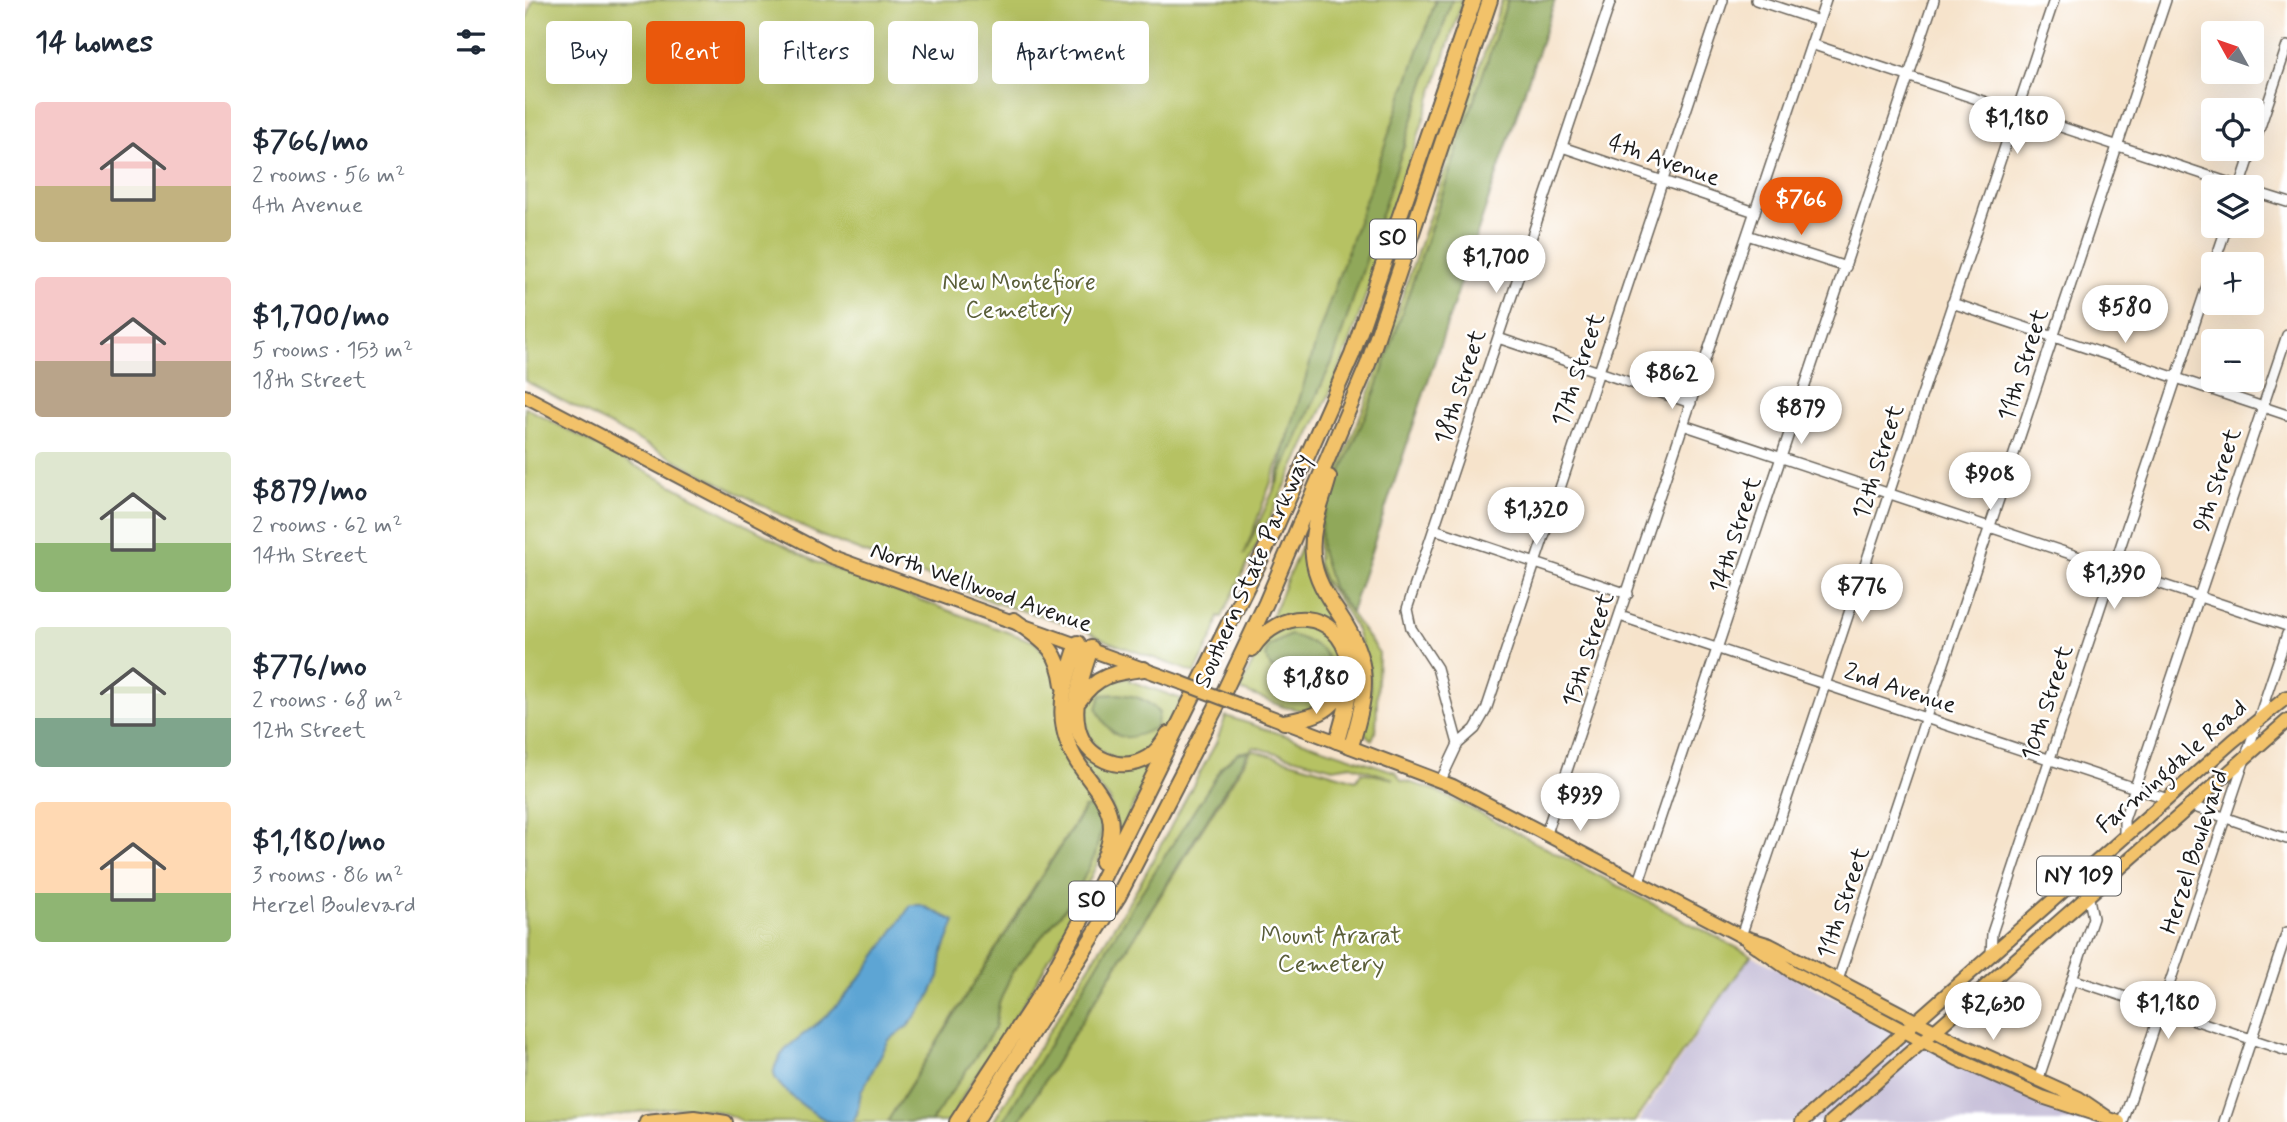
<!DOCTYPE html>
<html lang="en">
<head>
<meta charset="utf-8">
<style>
	:root { --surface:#fff; --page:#f6f6f7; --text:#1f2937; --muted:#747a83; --accent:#ea580c }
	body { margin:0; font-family:Mynerve,sans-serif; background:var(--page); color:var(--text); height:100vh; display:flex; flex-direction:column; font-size:26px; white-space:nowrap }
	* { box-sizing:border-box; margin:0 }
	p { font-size:23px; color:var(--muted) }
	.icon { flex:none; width:38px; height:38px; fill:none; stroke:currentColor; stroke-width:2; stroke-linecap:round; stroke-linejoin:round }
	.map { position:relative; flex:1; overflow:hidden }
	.side { display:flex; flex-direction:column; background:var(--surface); width:525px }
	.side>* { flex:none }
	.guide { position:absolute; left:21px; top:21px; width:665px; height:63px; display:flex; gap:14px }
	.needle { width:46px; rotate:310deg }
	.controls { position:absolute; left:1676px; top:21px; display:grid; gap:14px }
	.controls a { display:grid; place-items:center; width:63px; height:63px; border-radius:7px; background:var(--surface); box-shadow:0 7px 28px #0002; font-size:35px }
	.price { position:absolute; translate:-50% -60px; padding:0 16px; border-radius:24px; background:#fff; color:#222; font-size:23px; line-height:46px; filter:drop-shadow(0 2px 4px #0008) }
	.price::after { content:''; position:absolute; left:50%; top:42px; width:21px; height:16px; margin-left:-10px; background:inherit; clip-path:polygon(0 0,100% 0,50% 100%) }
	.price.active { background:var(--accent); color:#fff }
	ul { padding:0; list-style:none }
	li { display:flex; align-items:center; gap:21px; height:175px; padding:0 35px }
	li span { display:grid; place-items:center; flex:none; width:196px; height:140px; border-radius:7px; color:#555 }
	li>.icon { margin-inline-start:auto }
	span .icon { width:84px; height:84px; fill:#fffc; stroke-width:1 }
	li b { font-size:30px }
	h2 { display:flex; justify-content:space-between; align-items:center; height:84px; padding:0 35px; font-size:30px }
	.chip { padding:0 24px; border-radius:7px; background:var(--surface); box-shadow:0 7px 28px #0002; font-size:24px; line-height:63px }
	.chip.active { background:var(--accent); color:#fff }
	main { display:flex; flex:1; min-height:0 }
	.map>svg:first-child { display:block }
	.industrial { fill:#c7c0d9 }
	.green { fill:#b6c264; stroke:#696f40; stroke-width:2 }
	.forest { fill:#90a85a; stroke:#56623b; stroke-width:2 }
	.water { fill:#5da5d4; stroke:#3c6078; stroke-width:2 }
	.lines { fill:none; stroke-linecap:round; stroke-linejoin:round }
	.minor-casing { stroke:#686259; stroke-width:12 }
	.major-casing { stroke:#686259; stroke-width:16 }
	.highway-casing { stroke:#686259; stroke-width:18 }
	.minor { stroke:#fff; stroke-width:9 }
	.major { stroke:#f2c26a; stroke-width:12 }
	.highway { stroke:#f2c26a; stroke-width:14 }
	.major-bridge-casing { stroke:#686259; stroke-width:16; stroke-linecap:butt }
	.major-bridge { stroke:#f2c26a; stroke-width:12 }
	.labels { text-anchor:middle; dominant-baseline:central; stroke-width:5; stroke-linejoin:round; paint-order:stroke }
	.shield { fill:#fff; stroke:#606060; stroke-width:2 }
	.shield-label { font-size:23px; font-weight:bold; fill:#1c1c1c }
	.street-label { font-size:24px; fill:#1c1c1c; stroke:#fff }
	.park-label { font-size:24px; fill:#5a5e39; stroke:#fff }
</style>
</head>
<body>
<main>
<section class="side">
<h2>14 homes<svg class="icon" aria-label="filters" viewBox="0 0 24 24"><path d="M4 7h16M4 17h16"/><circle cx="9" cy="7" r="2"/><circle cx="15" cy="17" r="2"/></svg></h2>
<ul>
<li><span style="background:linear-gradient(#f6c9c9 60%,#c2b280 0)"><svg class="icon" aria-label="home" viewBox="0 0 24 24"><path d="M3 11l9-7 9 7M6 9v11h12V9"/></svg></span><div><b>$766/mo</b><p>2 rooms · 56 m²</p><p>4th Avenue</p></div></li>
<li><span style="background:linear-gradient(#f6c9c9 60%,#b9a48a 0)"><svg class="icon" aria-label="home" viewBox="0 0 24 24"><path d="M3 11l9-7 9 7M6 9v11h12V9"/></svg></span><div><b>$1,700/mo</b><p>5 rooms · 153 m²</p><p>18th Street</p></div></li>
<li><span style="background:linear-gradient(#dfe7d0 65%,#8fb573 0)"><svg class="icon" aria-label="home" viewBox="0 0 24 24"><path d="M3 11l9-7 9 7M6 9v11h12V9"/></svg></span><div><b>$879/mo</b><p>2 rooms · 62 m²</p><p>14th Street</p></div></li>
<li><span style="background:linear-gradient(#dfe7d0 65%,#7fa58c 0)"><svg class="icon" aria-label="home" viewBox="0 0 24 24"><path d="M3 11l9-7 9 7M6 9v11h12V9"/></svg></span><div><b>$776/mo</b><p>2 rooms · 68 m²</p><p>12th Street</p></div></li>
<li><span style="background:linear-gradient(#ffd9b3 65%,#8fb573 0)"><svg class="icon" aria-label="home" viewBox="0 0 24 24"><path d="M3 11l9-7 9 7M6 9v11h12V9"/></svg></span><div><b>$1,180/mo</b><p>3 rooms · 86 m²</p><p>Herzel Boulevard</p></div></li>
</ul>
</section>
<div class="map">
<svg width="1762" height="1122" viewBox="0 0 1762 1122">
	<rect width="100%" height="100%" fill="#fff"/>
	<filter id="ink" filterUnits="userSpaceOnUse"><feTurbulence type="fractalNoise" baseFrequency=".0143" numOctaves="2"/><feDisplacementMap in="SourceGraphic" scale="14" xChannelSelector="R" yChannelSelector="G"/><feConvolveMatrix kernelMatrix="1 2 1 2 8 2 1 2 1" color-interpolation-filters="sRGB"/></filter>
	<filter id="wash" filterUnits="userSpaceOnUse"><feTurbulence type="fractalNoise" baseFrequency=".00686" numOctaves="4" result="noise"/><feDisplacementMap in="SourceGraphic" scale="28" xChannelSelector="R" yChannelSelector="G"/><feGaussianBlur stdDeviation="1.57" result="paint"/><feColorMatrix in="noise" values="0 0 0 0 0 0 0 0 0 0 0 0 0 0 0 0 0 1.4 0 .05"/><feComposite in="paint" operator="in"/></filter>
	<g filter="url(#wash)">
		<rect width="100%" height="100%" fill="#f6e3cb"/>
		<path class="industrial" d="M1226 955 1473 1083 1563 1122H1113Z"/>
		<path class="green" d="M8 0H911L762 439 719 555 808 360 927 0H938L827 337 804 395 697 617 694 616 690 632 670 673 579 640 554 627 471 603 294 535 0 381V25Z
			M977 0H983L851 390 796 521V550L807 587 854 653 851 730 847 740 837 732 845 689 844 668 829 625 799 579 793 563V522L848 384Z
			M0 407 291 562 510 642 533 669 534 733 579 807 582 843 542 927 502 998 442 1089 425 1122H406L470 1028 474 1003 487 972 549 898 569 855 577 826 559 808 362 1122H218C166 1091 99 1119 43 1122 29 1122 14 1122 0 1122Z
			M783 530 785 551 836 667 826 727 822 725 831 676 798 620 742 627Z
			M769 622C813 635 831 649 811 697L783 711 759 707 715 690 738 640Z
			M555 661 548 698 571 760H630L594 835 585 800 564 776 544 731V696Z
			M605 677V681L657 699C648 714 643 735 631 747 592 786 536 733 573 684Z
			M701 716 871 772 876 780 910 790 1226 955 1109 1122H494L727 750 831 780 837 772 869 779 826 765 808 768 729 747 724 751 713 753 698 766 607 907 478 1122H468L612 889 691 743Z"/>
		<path class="forest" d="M911 0H927L808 360 748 490 794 332Z
			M983 0H1030L826 612 807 587 796 550V521L851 390Z
			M765 635C806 646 810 660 801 699L786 698 773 679 746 668 740 655 744 646Z
			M594 694C612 696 622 699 634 713L631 727C601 744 587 741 572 709L576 695Z
			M724 751 494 1122H478L607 907 698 766 713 753Z
			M570 806 577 826 570 855 549 898 487 972 474 1003 470 1028 406 1122H362L560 808Z"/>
		<path class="water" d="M386 905H396L430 921 417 955 414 977 403 1000 383 1026 364 1040 336 1092 332 1114 327 1122C321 1122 311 1122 305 1122 292 1117 245 1085 249 1070 255 1045 284 1033 301 1016 335 984 359 943 386 905Z"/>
	</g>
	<g filter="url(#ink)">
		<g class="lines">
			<defs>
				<path id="minor" d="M1231 0 1294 21
					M1286 44 1717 187
					M1037 147 1230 212
					M1715 187 1762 46
					M1727 191 1762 202
					M1222 235 1321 267
					M1689 264 1702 226
					M1427 303 1762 415
					M973 338 1166 403
					M1158 425 1762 626
					M909 529 1103 594
					M1095 616 1643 799
					M933 744 912 668 886 628 882 609 1086 0
					M916 780 933 744 950 729 961 710 1198 0
					M1664 805 1762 839
					M1021 833 1301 0
					M1599 836V820L1762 335
					M1114 882 1409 0
					M1216 936 1529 0
					M1466 955 1467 933 1689 265
					M1547 979 1762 1051
					M1313 980 1641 0
					M1513 1080 1568 918 1563 894
					M1598 1122 1762 634
					M1699 1122 1762 932"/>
				<path id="major" d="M0 396 305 556 657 683
					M712 704 928 786 1216 936 1245 945 1429 1041 1554 1098 1582 1117
					M1222 940 1266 971 1432 1059 1517 1097 1594 1122
					M121 1122 169 1117 201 1122
					M1277 1122 1708 741 1762 697
					M1306 1122 1762 721"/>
				<path id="highway" d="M804 477C797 504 785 527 788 556 790 578 801 595 814 614 847 663 843 691 826 746
					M489 620C518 641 533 647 538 685
					M553 643C544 670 533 700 539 729 550 786 608 797 577 862
					M566 648C558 673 547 702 553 728 560 758 595 774 622 758 631 753 638 743 643 734
					M727 649C754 607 812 607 824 661 829 687 819 716 812 741
					M554 701C571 675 590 672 619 669
					M759 722C789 717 807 713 821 684
					M432 1122 520 987 565 904 745 540 827 355 949 0
					M450 1122 593 897 698 694 741 603 843 364 965 0"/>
			</defs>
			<use href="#minor" class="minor-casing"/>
			<use href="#major" class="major-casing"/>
			<use href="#highway" class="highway-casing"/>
			<use href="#minor" class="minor"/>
			<use href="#major" class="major"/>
			<use href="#highway" class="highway"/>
			<defs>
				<path id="major-bridge" d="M657 683 712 704"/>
			</defs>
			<use href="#major-bridge" class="major-bridge-casing"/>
			<use href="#major-bridge" class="major-bridge"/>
		</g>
	</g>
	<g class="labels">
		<g class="shield">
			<rect x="845" y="219.5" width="46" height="39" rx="5"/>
			<rect x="1512" y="856.5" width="84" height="39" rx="5"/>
			<rect x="544" y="881.5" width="46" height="39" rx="5"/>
		</g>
		<g class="shield-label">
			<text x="868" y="239">SO</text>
			<text x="1554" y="876">NY 109</text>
			<text x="567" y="901">SO</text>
		</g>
		<g class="street-label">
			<text transform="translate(1139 161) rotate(19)">4th Avenue</text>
			<text transform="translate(1499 365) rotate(-72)">11th Street</text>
			<text transform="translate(1054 370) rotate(-71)">17th Street</text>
			<text transform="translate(936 387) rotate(-72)">18th Street</text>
			<text transform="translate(1354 462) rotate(-72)">12th Street</text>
			<text transform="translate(1693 480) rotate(-72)">9th Street</text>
			<text transform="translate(1211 535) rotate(-72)">14th Street</text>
			<text transform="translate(728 571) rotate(-66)">Southern State Parkway</text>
			<text transform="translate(456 588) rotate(19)">North Wellwood Avenue</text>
			<text transform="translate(1064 650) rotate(-72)">15th Street</text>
			<text transform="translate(1375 689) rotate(18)">2nd Avenue</text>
			<text transform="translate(1523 703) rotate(-72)">10th Street</text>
			<text transform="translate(1647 767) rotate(-41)">Farmingdale Road</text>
			<text transform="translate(1670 852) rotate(-72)">Herzel Boulevard</text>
			<text transform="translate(1319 903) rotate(-71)">11th Street</text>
		</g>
		<g class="park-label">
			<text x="494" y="282">New Montefiore<tspan x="494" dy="28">Cemetery</tspan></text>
			<text x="806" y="936">Mount Ararat<tspan x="806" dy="28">Cemetery</tspan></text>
		</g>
	</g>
</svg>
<div class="controls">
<a><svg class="needle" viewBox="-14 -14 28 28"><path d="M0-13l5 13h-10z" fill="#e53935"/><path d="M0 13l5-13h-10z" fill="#747a83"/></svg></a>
<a><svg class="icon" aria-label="locate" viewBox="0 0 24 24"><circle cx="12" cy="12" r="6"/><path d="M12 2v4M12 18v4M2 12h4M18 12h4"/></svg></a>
<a><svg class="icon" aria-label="layers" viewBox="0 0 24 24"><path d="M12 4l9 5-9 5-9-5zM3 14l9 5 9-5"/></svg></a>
<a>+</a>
<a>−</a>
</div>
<b class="price" style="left:1492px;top:156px">$1,180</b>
<b class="price active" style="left:1276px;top:237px">$766</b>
<b class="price" style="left:971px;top:295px">$1,700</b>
<b class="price" style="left:1600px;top:345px">$580</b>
<b class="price" style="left:1147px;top:411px">$862</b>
<b class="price" style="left:1276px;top:446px">$879</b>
<b class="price" style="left:1465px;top:512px">$908</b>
<b class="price" style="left:1011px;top:547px">$1,320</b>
<b class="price" style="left:1589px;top:611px">$1,390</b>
<b class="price" style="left:1337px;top:624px">$776</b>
<b class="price" style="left:791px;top:716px">$1,880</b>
<b class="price" style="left:1055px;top:833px">$939</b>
<b class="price" style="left:1643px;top:1041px">$1,180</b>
<b class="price" style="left:1468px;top:1042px">$2,630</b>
<div class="guide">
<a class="chip">Buy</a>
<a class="chip active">Rent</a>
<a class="chip">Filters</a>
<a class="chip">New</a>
<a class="chip">Apartment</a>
</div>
</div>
</main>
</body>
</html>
